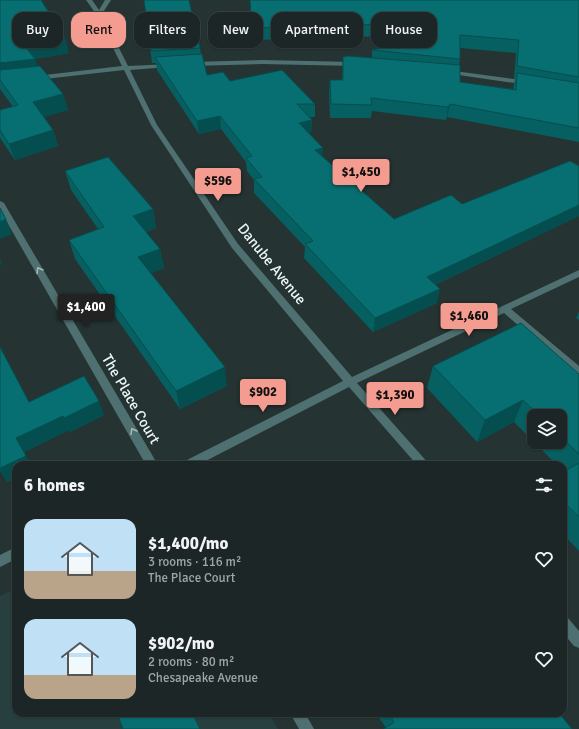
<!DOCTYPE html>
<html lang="en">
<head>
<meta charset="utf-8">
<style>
	:root { --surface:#1c2626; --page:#293232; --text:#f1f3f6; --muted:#a0a5a7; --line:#3a4343; --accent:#f59c90 }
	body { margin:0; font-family:Signika,sans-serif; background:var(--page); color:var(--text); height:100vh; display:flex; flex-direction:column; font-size:15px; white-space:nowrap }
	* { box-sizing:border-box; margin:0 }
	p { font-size:13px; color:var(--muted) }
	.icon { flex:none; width:22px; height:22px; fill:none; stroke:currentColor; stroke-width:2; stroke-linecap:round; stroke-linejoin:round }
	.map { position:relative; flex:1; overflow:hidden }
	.details { position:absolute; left:12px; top:461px; width:555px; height:256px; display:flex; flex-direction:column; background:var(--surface); border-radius:12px; box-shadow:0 1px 3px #0004,0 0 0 1px var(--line) }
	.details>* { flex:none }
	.top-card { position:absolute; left:12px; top:12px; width:555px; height:36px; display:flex; gap:8px }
	.buttons { position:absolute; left:527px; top:409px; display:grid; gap:8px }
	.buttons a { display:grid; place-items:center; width:40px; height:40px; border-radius:8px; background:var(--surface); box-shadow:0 1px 3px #0004,0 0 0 1px var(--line); font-size:20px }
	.price { position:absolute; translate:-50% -34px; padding:0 9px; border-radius:4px; background:var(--accent); color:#111; font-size:13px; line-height:26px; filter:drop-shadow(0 1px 2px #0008) }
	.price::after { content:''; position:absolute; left:50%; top:24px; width:12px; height:9px; margin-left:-6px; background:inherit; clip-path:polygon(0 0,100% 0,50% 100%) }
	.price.on { background:#222; color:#fff }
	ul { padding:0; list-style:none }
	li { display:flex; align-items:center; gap:12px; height:100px; padding:0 12px }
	li span { display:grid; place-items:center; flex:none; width:112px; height:80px; border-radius:12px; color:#555 }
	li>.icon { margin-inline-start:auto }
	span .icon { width:48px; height:48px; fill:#fffc; stroke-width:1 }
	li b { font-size:17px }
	h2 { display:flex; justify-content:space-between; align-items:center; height:48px; padding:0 12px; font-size:17px }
	.pill { padding:0 14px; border-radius:12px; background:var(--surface); box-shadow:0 1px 3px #0004,0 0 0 1px var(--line); font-size:14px; line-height:36px }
	.pill.on { background:var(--accent); color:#111 }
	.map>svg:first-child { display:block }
	.built { fill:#283f3f }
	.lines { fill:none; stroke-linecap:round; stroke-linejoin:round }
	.minor { fill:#4f7070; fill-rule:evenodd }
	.wall { fill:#065f61; fill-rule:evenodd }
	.shaded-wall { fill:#054e4f }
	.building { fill:#076f71; stroke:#054e4f }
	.oneway { stroke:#a6baba }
	.labels { text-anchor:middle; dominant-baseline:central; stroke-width:3; stroke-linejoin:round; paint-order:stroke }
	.street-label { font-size:15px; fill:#eef7f7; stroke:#253333 }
</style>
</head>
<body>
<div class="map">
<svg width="579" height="729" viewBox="0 0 579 729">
	<rect width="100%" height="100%" fill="#253333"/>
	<path class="built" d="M16 588V713H269L278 729H0V596Z"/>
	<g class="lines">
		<path class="minor" d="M86 0H92L99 10 105 0H111L102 14 128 66 171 64 172 65 169 67 130 70 157 125 238 244 352 377 579 270V277L511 309 579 366V376L575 375 504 313 357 383 430 465H417L349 387 198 465H181L183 462 343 381 232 248 151 125 124 70 36 80 33 78 36 76 122 66 96 14Z
			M262 60 355 62 358 64 355 66 262 64 191 66 188 64 191 62Z
			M447 70 528 81 531 83 528 85 445 73V71Z
			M0 201 4 203 158 465H146L0 210Z
			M16 547V559L0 567V555Z
			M563 616 568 618 579 631V648L574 646 563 633Z
			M290 713H305L314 729H299Z"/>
	</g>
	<path class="wall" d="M0 0 69 53 35 59 37 66 63 94 68 110 44 117 53 130 58 146 15 160 0 138V110L13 107 0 89Z
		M144 0 196 31 197 40 200 48 201 54 207 75 315 104V117H310L312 120 311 133H309L323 157 394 219 462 204 579 166V216L435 285 437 303 373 332 304 258 305 247 254 193V180L247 171 246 162 221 129 199 134 157 70 156 63H152Z
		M250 0H579V142L447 117 446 120 372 111 371 118H330L329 93 330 80H342L343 57 372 58V50L421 40V35L253 40ZM460 48 516 53 514 79H515L513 89 460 82 459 65 460 59Z
		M65 171 153 209 156 228 146 232 160 249 164 268 151 273 227 386 180 409 75 259 69 240 98 229 71 190Z
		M579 312V320L576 318Z
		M433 366 579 374V551L563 534V472H564L563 471V465H557L514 422 477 442 427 388ZM534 416H560V442H534Z
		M29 402 104 415 70 432 69 430 24 452 31 465H16V478L7 482Z
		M376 713H559L386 728Z"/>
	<path class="shaded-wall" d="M65 38 69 53 35 59 40 75 0 79V63L24 45Z
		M63 94 68 110 38 119 33 102Z
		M450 104 447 117 446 120 448 107Z
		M220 116 221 129 199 134 197 121Z
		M312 120 311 133 299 136V123Z
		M53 130 58 146 15 160 9 144Z
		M323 148 322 162 315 150Z
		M579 205V216L424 290 427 277Z
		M153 209 156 228 137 235 133 216Z
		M6 219 12 234 0 239V222Z
		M160 249 164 268 142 277 138 257Z
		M0 258 2 264 0 265Z
		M440 289 437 303 373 332 375 318Z
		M225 367 227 386 180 409 176 391Z
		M523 400 514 422 477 442 485 420Z
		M99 401 104 415 70 432 64 418Z
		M63 416 69 430 24 452 31 465H16V478L7 482 0 471V468L16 438Z
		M61 713H71L65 717Z"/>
	<path class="building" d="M0 0H41L65 38 24 45 35 59 0 63Z
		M144 0H189L196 31H190L199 42 200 48 151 51Z
		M250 0H579V77L517 66 519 40 460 35V59L372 50 425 39 423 23 252 28Z
		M202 54 207 75 223 72 230 81 282 70 315 104H297L312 120 299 123 323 148 315 150 394 219 451 195 462 204 570 161 579 166V205L427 277 440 289 375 318 305 244 313 241 254 179 262 177 246 158 252 156 220 116 197 121 155 57Z
		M348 56 460 65V82L516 90 517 73 579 83V128L450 104 448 107 371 98 372 105 331 104 330 80H343V57Z
		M40 66 63 94 33 102 53 130 9 144 0 130V110L18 105 0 80V70Z
		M108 157 153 209 133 216 160 249 138 257 225 367 176 391 69 240 104 227 65 171Z
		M0 208 6 219 0 222Z
		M521 323 579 374V454L560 436V416H540L523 400 485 420 433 366Z
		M0 347 29 402 84 376 99 401 64 418 63 416 16 438 26 456 0 468Z
		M579 463V517L563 501V472Z
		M117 713H192L200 729H123Z
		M388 713H559L572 729H384L394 722Z"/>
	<defs><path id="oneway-chevron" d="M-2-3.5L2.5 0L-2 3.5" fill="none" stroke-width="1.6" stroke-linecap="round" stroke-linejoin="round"/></defs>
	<g class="oneway">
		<use href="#oneway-chevron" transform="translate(39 270) rotate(-120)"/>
		<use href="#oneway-chevron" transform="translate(133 431) rotate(-120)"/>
	</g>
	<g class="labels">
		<g class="street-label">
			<text transform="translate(272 264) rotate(51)">Danube Avenue</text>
			<text transform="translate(131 399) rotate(60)">The Place Court</text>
		</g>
	</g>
</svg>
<div class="buttons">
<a><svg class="icon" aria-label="layers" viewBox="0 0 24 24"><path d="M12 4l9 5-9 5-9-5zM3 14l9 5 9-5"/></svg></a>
</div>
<b class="price" style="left:361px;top:193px">$1,450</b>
<b class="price" style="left:218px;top:202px">$596</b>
<b class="price on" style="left:86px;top:328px">$1,400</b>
<b class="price" style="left:469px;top:337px">$1,460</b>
<b class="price" style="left:263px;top:413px">$902</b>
<b class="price" style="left:395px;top:416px">$1,390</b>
<div class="top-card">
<a class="pill">Buy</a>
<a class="pill on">Rent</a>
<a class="pill">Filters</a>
<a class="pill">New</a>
<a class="pill">Apartment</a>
<a class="pill">House</a>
</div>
<section class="details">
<h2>6 homes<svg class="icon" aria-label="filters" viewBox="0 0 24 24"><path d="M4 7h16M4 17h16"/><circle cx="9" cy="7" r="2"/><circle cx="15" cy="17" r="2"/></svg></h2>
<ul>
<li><span style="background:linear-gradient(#bfe0f5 65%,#b9a48a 0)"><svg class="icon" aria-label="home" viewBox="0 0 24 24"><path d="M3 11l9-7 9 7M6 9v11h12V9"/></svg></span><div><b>$1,400/mo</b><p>3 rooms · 116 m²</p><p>The Place Court</p></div><svg class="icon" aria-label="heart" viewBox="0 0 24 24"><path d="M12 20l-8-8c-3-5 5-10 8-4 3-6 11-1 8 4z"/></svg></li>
<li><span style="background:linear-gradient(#bfe0f5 70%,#b9a48a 0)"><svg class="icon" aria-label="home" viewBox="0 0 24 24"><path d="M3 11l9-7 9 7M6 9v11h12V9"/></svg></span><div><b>$902/mo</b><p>2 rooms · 80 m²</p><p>Chesapeake Avenue</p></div><svg class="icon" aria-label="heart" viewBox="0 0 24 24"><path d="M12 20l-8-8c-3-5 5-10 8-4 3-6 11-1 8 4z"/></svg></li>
</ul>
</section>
</div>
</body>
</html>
